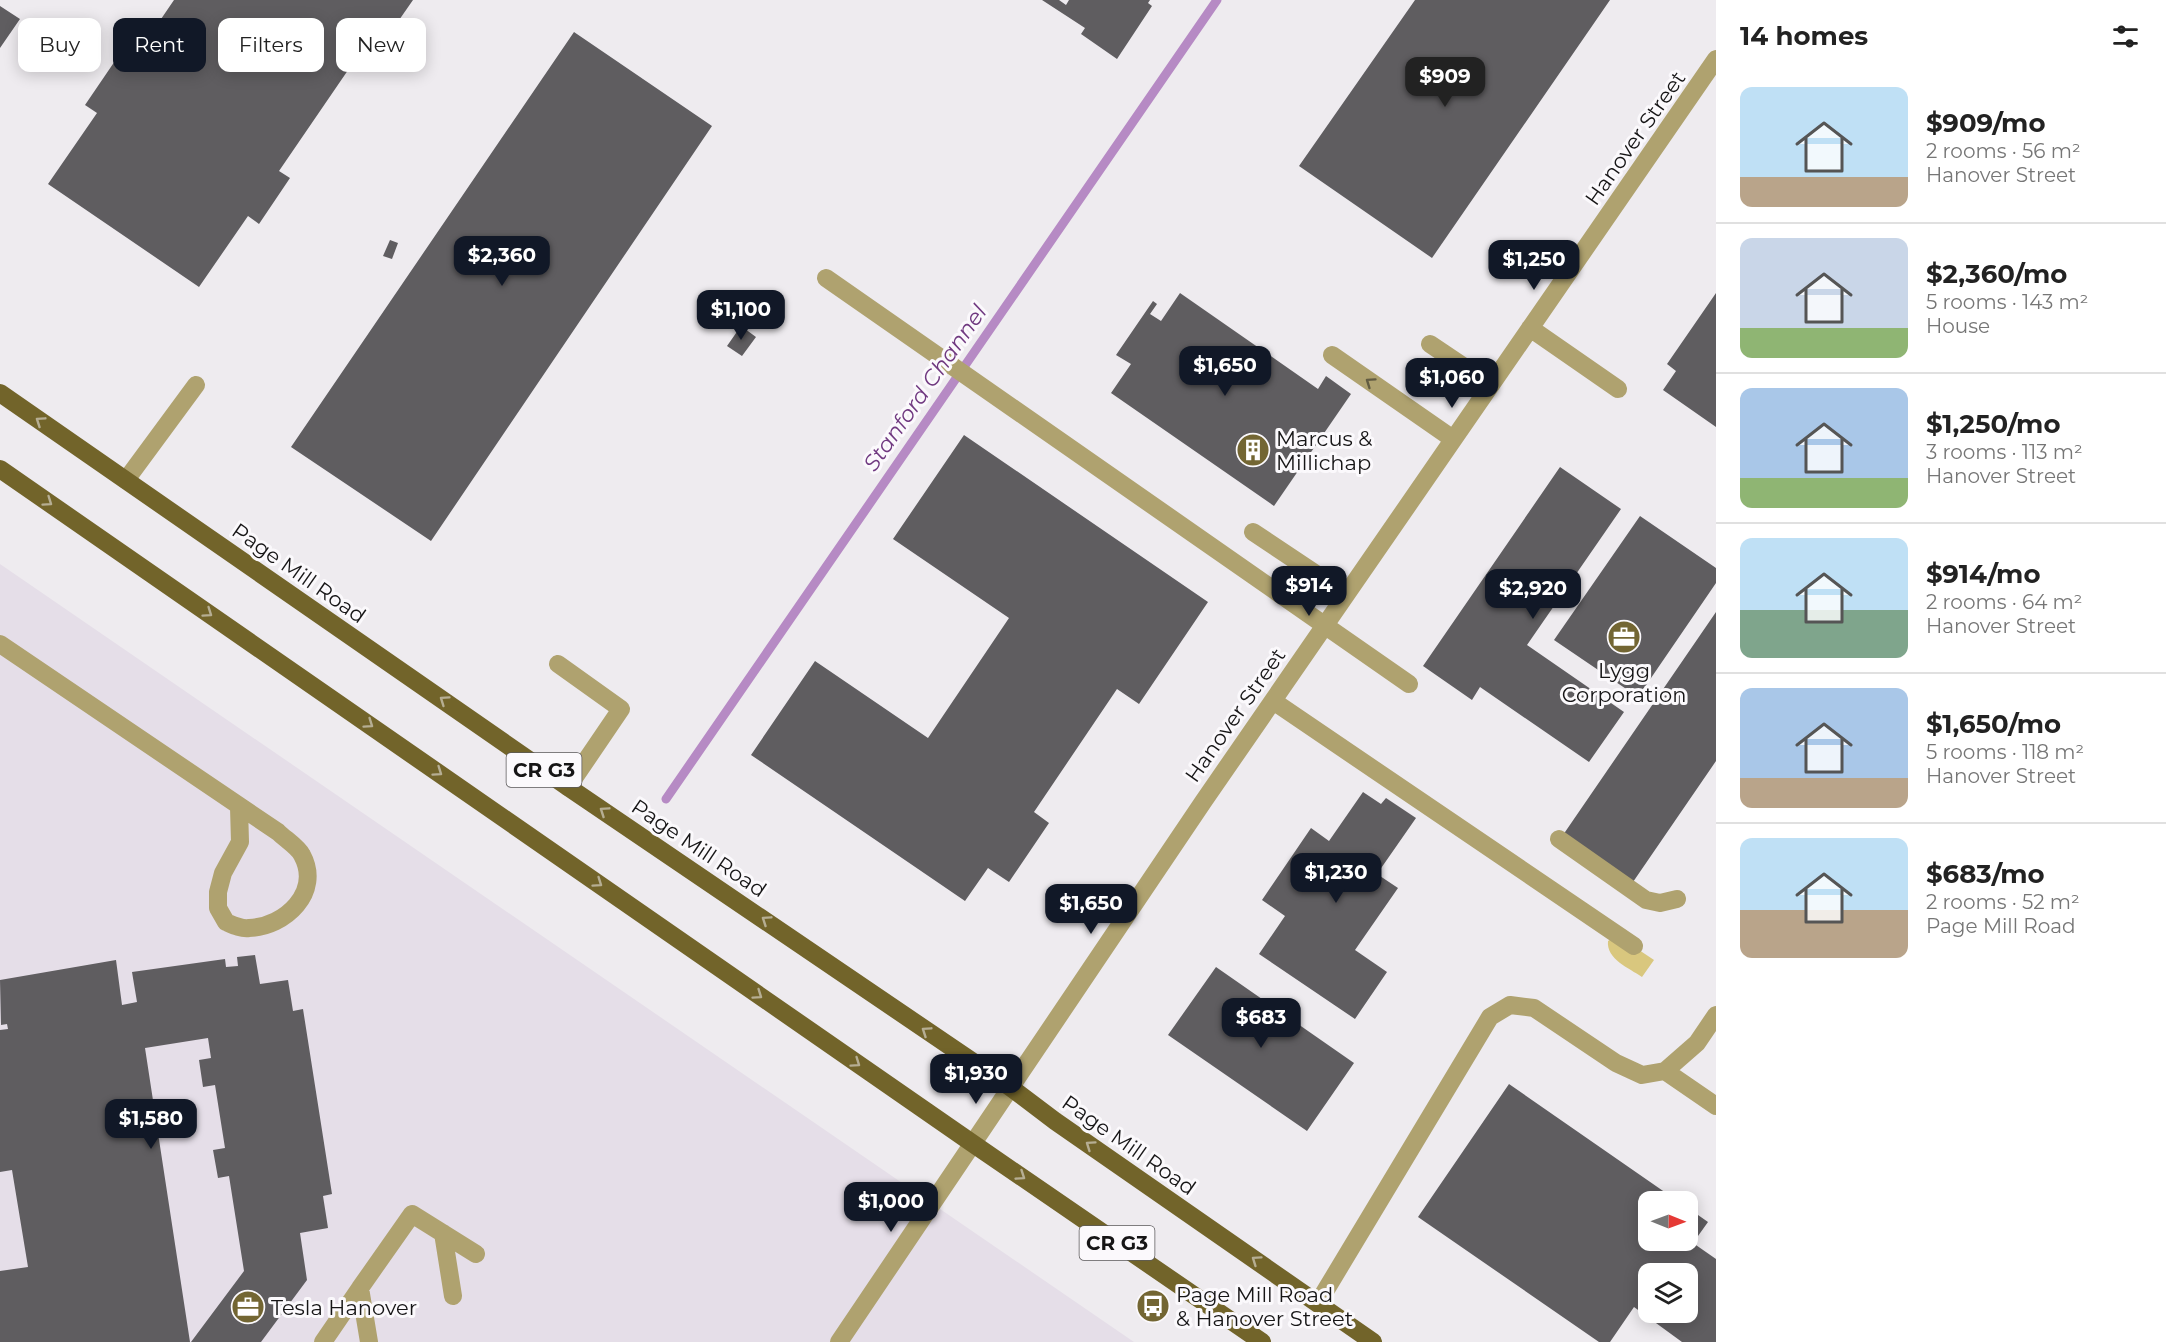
<!DOCTYPE html>
<html lang="en">
<head>
<meta charset="utf-8">
<style>
	:root { --surface:#fff; --page:#f2f2f2; --text:#222; --muted:#767676; --line:#e0e0e0; --accent:#111827 }
	body { margin:0; font-family:Montserrat,sans-serif; background:var(--page); color:var(--text); height:100vh; display:flex; flex-direction:column; font-size:22px; white-space:nowrap }
	* { box-sizing:border-box; margin:0 }
	p { font-size:20px; color:var(--muted) }
	.icon { flex:none; width:33px; height:33px; fill:none; stroke:currentColor; stroke-width:2; stroke-linecap:round; stroke-linejoin:round }
	.map { position:relative; flex:1; overflow:hidden }
	.details { display:flex; flex-direction:column; background:var(--surface); width:450px }
	.details>* { flex:none }
	.guide { position:absolute; left:18px; top:18px; width:570px; height:54px; display:flex; gap:12px }
	.needle { width:39px; rotate:91deg }
	.controls { position:absolute; left:1638px; top:1191px; display:grid; gap:12px }
	.controls a { display:grid; place-items:center; width:60px; height:60px; border-radius:12px; background:var(--surface); box-shadow:0 3px 15px #0003; font-size:30px }
	.price { position:absolute; translate:-50% -51px; padding:0 14px; border-radius:12px; background:var(--accent); color:#fff; font-size:20px; line-height:39px; filter:drop-shadow(0 2px 3px #0008) }
	.price::after { content:''; position:absolute; left:50%; top:36px; width:18px; height:14px; margin-left:-9px; background:inherit; clip-path:polygon(0 0,100% 0,50% 100%) }
	.price.current { background:#222; color:#fff }
	ul { padding:0; list-style:none }
	li { display:flex; align-items:center; gap:18px; height:150px; padding:0 24px }
	li+li { border-top:2px solid var(--line) }
	li span { display:grid; place-items:center; flex:none; width:168px; height:120px; border-radius:12px; color:#555 }
	li>.icon { margin-inline-start:auto }
	span .icon { width:72px; height:72px; fill:#fffc; stroke-width:1 }
	li b { font-size:26px }
	h2 { display:flex; justify-content:space-between; align-items:center; height:72px; padding:0 24px; font-size:26px }
	.tag { padding:0 21px; border-radius:12px; background:var(--surface); box-shadow:0 3px 15px #0003; font-size:21px; line-height:54px }
	.tag.current { background:var(--accent); color:#fff }
	main { display:flex; flex:1; min-height:0 }
	.map>svg:first-child { display:block }
	.built { fill:#e5dee8 }
	.park { fill:#d9c77e }
	.lines { fill:none; stroke-linecap:round; stroke-linejoin:round }
	.stream { stroke:#b68ac4; stroke-width:9 }
	.building { fill:#5f5d60; fill-rule:evenodd }
	.minor { stroke:#afa26f; stroke-width:18 }
	.major { stroke:#72642a; stroke-width:18 }
	.oneway { stroke:#625c42 }
	.oneway2 { stroke:#b6ae93 }
	.labels { text-anchor:middle; dominant-baseline:central; stroke-width:6; stroke-linejoin:round; paint-order:stroke }
	.shield { fill:#fbf9fc; stroke:#5b595b; stroke-width:1.5 }
	.shield-label { font-size:20px; font-weight:bold; fill:#161516 }
	.street-label { font-size:21px; fill:#161516; stroke:#fbf9fc }
	.poi-label { font-size:21px; fill:#161516; stroke:#fbf9fc; text-anchor:start }
	.water-label { font-size:22px; font-style:italic; fill:#703980; stroke:#fbf9fc }
</style>
</head>
<body>
<main>
<div class="map">
<svg width="1716" height="1342" viewBox="0 0 1716 1342">
	<rect width="100%" height="100%" fill="#eeebef"/>
	<path class="built" d="M0 564 1134 1342H0Z"/>
	<path class="park" d="M1613 938H1621L1654 960 1642 977C1629 968 1606 959 1608 941Z"/>
	<g class="lines">
		<path class="stream" d="M666 799 1217 0"/>
	</g>
	<path class="building" d="M174 0H413L381 46 370 38 279 171 290 178 259 224 248 216 199 287 48 184 97 113 85 105 117 58 129 66Z
		M1042 0H1059L1066 5 1069 0H1150L1148 3 1152 6 1117 59 1081 34 1085 28Z
		M1415 0H1610L1432 258 1299 166Z
		M0 6 20 19 0 48Z
		M574 32 712 126 431 541 291 447Z
		M390 240 398 243 392 259 383 256Z
		M1180 293 1318 389 1326 376 1351 394 1274 506 1111 393 1131 364 1116 355 1153 301 1157 304 1150 314 1161 321Z
		M1716 293V427L1663 390 1676 371 1667 364Z
		M741 326 756 337 742 356 727 346Z
		M964 435 1208 602 1139 704 1117 689 1034 812 1049 823 1009 882 988 868 965 901 751 755 815 661 928 738 1009 618 893 539Z
		M1560 467 1621 509 1527 645 1624 712 1589 762 1480 687 1472 700 1423 666Z
		M1640 516 1716 568V583L1638 697 1554 640Z
		M1716 612V761L1633 882 1563 835Z
		M1363 792 1381 804 1386 798 1416 818 1377 874 1398 888 1355 950 1387 972 1355 1019 1259 954 1285 916 1262 900 1311 828 1329 841Z
		M255 955 260 984 288 980 293 1011 303 1009 332 1194 323 1196 328 1228 300 1233 307 1280 261 1342H191L244 1271 229 1176 218 1178 213 1150 225 1148 215 1085 203 1087 199 1060 211 1058 208 1038 145 1048 190 1342H0V1271L28 1267 12 1170 0 1172V1030L8 1029 7 1024 1 1025 0 980 116 960 122 1005 137 1002 132 972 225 959 226 967 238 966 237 957Z
		M1216 967 1354 1063 1307 1131 1168 1035Z
		M1509 1084 1679 1202H1648V1240H1688V1208L1708 1222 1693 1243 1716 1259V1342H1682L1634 1307 1610 1342H1599L1418 1217ZM1648 1274H1688V1312H1648Z"/>
	<g class="lines">
		<path class="minor" d="M826 278 1409 684
			M1530 328 1618 389
			M1430 344 1491 385
			M1332 355 1453 439
			M126 480 196 385
			M1253 532 1346 594
			M0 644 278 832C285 839 298 847 302 855 322 892 285 927 249 928 241 929 233 925 226 922L218 908V892L223 873 240 842 239 807
			M558 664 621 709 568 787
			M1273 701 1634 946
			M1559 839 1646 900 1660 903 1677 899
			M1665 1071 1716 1106
			M443 1233 453 1296
			M360 1288 412 1214 476 1254
			M1318 1303 1490 1017 1510 1005 1534 1008 1616 1063 1642 1075 1665 1071 1697 1043 1716 1015
			M323 1342 360 1288 369 1342
			M839 1342 1203 802 1716 59"/>
		<path class="major" d="M0 393 568 787 1010 1087 1055 1121 1373 1342
			M0 469 972 1143 1262 1342"/>
	</g>
	<defs><path id="oneway-chevron" d="M-2-3.5L2.5 0L-2 3.5" fill="none" stroke-width="1.6" stroke-linecap="round" stroke-linejoin="round" transform="scale(1.5)"/></defs>
	<use class="oneway" href="#oneway-chevron" transform="translate(1370 382) rotate(-145)"/>
	<g class="oneway2">
		<use href="#oneway-chevron" transform="translate(40 421) rotate(-146)"/>
		<use href="#oneway-chevron" transform="translate(48 502) rotate(35)"/>
		<use href="#oneway-chevron" transform="translate(208 613) rotate(35)"/>
		<use href="#oneway-chevron" transform="translate(444 700) rotate(-145)"/>
		<use href="#oneway-chevron" transform="translate(369 724) rotate(35)"/>
		<use href="#oneway-chevron" transform="translate(438 772) rotate(35)"/>
		<use href="#oneway-chevron" transform="translate(604 811) rotate(-146)"/>
		<use href="#oneway-chevron" transform="translate(598 883) rotate(35)"/>
		<use href="#oneway-chevron" transform="translate(766 920) rotate(-146)"/>
		<use href="#oneway-chevron" transform="translate(758 995) rotate(35)"/>
		<use href="#oneway-chevron" transform="translate(926 1031) rotate(-146)"/>
		<use href="#oneway-chevron" transform="translate(856 1063) rotate(35)"/>
		<use href="#oneway-chevron" transform="translate(1090 1145) rotate(-145)"/>
		<use href="#oneway-chevron" transform="translate(1021 1176) rotate(34)"/>
		<use href="#oneway-chevron" transform="translate(1256 1260) rotate(-145)"/>
	</g>
	<defs>
		<symbol id="building-disc" viewBox="-11 -11 22 22"><circle r="9.5" fill="#736633" stroke="#fbf9fc"/><path d="M-4-6H4V6H1V3H-1V6H-4ZM-2.5-4.3h1.7v1.8h-1.7ZM.8-4.3h1.7v1.8H.8ZM-2.5-1h1.7V.8h-1.7ZM.8-1h1.7V.8H.8Z" fill="#fff"/></symbol>
		<symbol id="office-disc" viewBox="-11 -11 22 22"><circle r="9.5" fill="#736633" stroke="#fbf9fc"/><path d="M-6-3h4V-5.5h4V-3h4V5H-6ZM-1-4.5V-3h2v-1.5ZM-6 0V1H6V0Z" fill="#fff"/></symbol>
		<symbol id="bus-disc" viewBox="-11 -11 22 22"><circle r="9.5" fill="#736633" stroke="#fbf9fc"/><path d="M-5-6H5V4H4V6H2V4H-2V6H-4V4H-5ZM-3.5-4V0h7V-4ZM-3.5 1.2v1.5H-2V1.2ZM2 1.2v1.5H3.5V1.2Z" fill="#fff"/></symbol>
	</defs>
	<g fill-rule="evenodd">
		<use href="#building-disc" x="1234" y="431" width="38" height="38"/>
		<use href="#office-disc" x="1605" y="618" width="38" height="38"/>
		<use href="#bus-disc" x="1134" y="1287" width="38" height="38"/>
		<use href="#office-disc" x="229" y="1288" width="38" height="38"/>
	</g>
	<g class="labels">
		<g class="shield">
			<rect x="506.5" y="753" width="75" height="34" rx="4.5"/>
			<rect x="1079.5" y="1226" width="75" height="34" rx="4.5"/>
		</g>
		<g class="shield-label">
			<text x="544" y="770">CR G3</text>
			<text x="1117" y="1243">CR G3</text>
		</g>
		<g class="street-label">
			<text transform="translate(1635 138) rotate(-55)">Hanover Street</text>
			<text transform="translate(299 573) rotate(35)">Page Mill Road</text>
			<text transform="translate(1235 715) rotate(-55)">Hanover Street</text>
			<text transform="translate(699 848) rotate(34)">Page Mill Road</text>
			<text transform="translate(1129 1145) rotate(35)">Page Mill Road</text>
		</g>
		<g class="poi-label">
			<text x="1276" y="438">Marcus &amp;<tspan x="1276" dy="24">Millichap</tspan></text>
			<text x="1624" y="670" text-anchor="middle">Lygg<tspan x="1624" dy="24">Corporation</tspan></text>
			<text x="1176" y="1294">Page Mill Road<tspan x="1176" dy="24">&amp; Hanover Street</tspan></text>
			<text x="271" y="1307">Tesla Hanover</text>
		</g>
		<g class="water-label">
			<text transform="translate(925 388) rotate(-55)">Stanford Channel</text>
		</g>
	</g>
</svg>
<div class="controls">
<a><svg class="needle" viewBox="-14 -14 28 28"><path d="M0-13l5 13h-10z" fill="#e53935"/><path d="M0 13l5-13h-10z" fill="#767676"/></svg></a>
<a><svg class="icon" aria-label="layers" viewBox="0 0 24 24"><path d="M12 4l9 5-9 5-9-5zM3 14l9 5 9-5"/></svg></a>
</div>
<b class="price current" style="left:1445px;top:108px">$909</b>
<b class="price" style="left:502px;top:287px">$2,360</b>
<b class="price" style="left:1534px;top:291px">$1,250</b>
<b class="price" style="left:741px;top:341px">$1,100</b>
<b class="price" style="left:1225px;top:397px">$1,650</b>
<b class="price" style="left:1452px;top:409px">$1,060</b>
<b class="price" style="left:1309px;top:617px">$914</b>
<b class="price" style="left:1533px;top:620px">$2,920</b>
<b class="price" style="left:1336px;top:904px">$1,230</b>
<b class="price" style="left:1091px;top:935px">$1,650</b>
<b class="price" style="left:1261px;top:1049px">$683</b>
<b class="price" style="left:976px;top:1105px">$1,930</b>
<b class="price" style="left:151px;top:1150px">$1,580</b>
<b class="price" style="left:891px;top:1233px">$1,000</b>
<div class="guide">
<a class="tag">Buy</a>
<a class="tag current">Rent</a>
<a class="tag">Filters</a>
<a class="tag">New</a>
</div>
</div>
<section class="details">
<h2>14 homes<svg class="icon" aria-label="filters" viewBox="0 0 24 24"><path d="M4 7h16M4 17h16"/><circle cx="9" cy="7" r="2"/><circle cx="15" cy="17" r="2"/></svg></h2>
<ul>
<li><span style="background:linear-gradient(#bfe0f5 75%,#b9a48a 0)"><svg class="icon" aria-label="home" viewBox="0 0 24 24"><path d="M3 11l9-7 9 7M6 9v11h12V9"/></svg></span><div><b>$909/mo</b><p>2 rooms · 56 m²</p><p>Hanover Street</p></div></li>
<li><span style="background:linear-gradient(#c9d6e8 75%,#8fb573 0)"><svg class="icon" aria-label="home" viewBox="0 0 24 24"><path d="M3 11l9-7 9 7M6 9v11h12V9"/></svg></span><div><b>$2,360/mo</b><p>5 rooms · 143 m²</p><p>House</p></div></li>
<li><span style="background:linear-gradient(#a9c7e8 75%,#8fb573 0)"><svg class="icon" aria-label="home" viewBox="0 0 24 24"><path d="M3 11l9-7 9 7M6 9v11h12V9"/></svg></span><div><b>$1,250/mo</b><p>3 rooms · 113 m²</p><p>Hanover Street</p></div></li>
<li><span style="background:linear-gradient(#bfe0f5 60%,#7fa58c 0)"><svg class="icon" aria-label="home" viewBox="0 0 24 24"><path d="M3 11l9-7 9 7M6 9v11h12V9"/></svg></span><div><b>$914/mo</b><p>2 rooms · 64 m²</p><p>Hanover Street</p></div></li>
<li><span style="background:linear-gradient(#a9c7e8 75%,#b9a48a 0)"><svg class="icon" aria-label="home" viewBox="0 0 24 24"><path d="M3 11l9-7 9 7M6 9v11h12V9"/></svg></span><div><b>$1,650/mo</b><p>5 rooms · 118 m²</p><p>Hanover Street</p></div></li>
<li><span style="background:linear-gradient(#bfe0f5 60%,#b9a48a 0)"><svg class="icon" aria-label="home" viewBox="0 0 24 24"><path d="M3 11l9-7 9 7M6 9v11h12V9"/></svg></span><div><b>$683/mo</b><p>2 rooms · 52 m²</p><p>Page Mill Road</p></div></li>
</ul>
</section>
</main>
</body>
</html>
